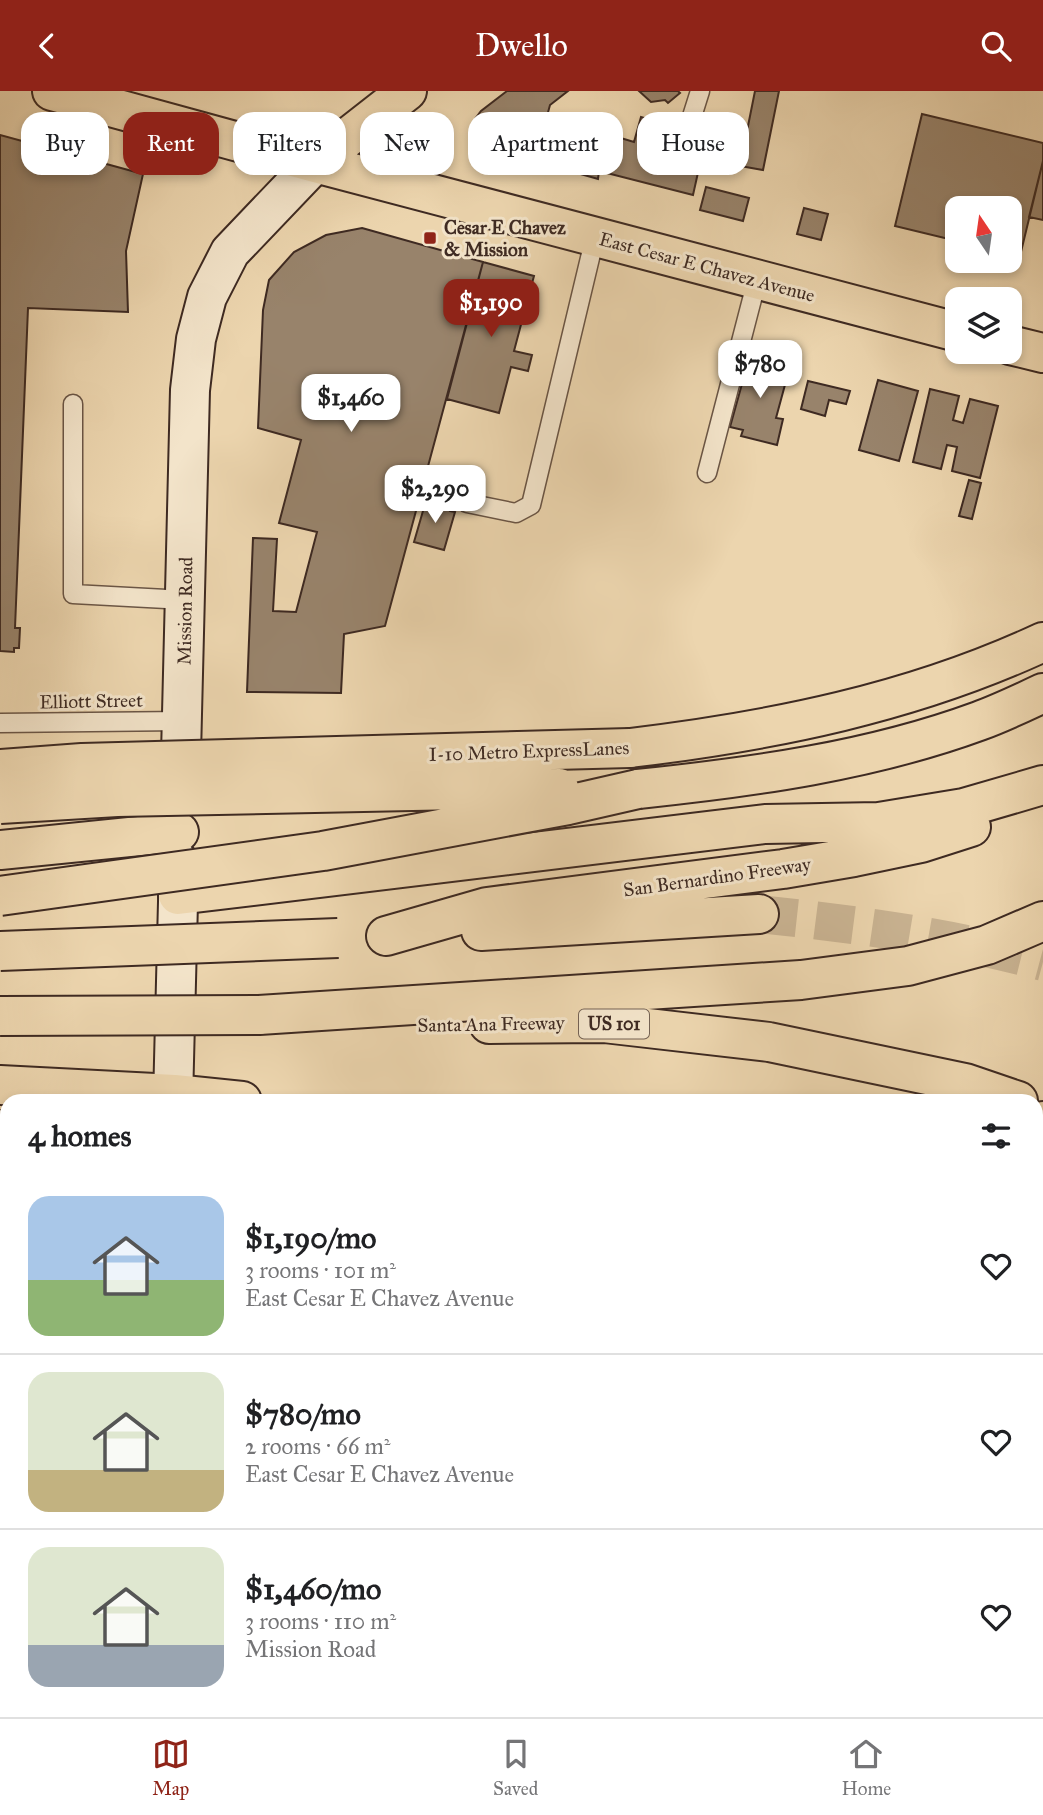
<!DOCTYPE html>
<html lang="en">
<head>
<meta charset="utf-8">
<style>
	:root { --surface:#fff; --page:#f2f2f2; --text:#202124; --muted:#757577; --line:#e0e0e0; --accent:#8f2418 }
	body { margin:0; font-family:"IM FELL Great Primer",serif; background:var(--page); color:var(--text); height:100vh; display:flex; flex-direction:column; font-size:26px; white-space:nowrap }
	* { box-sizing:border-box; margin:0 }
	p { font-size:23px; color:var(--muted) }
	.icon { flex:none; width:38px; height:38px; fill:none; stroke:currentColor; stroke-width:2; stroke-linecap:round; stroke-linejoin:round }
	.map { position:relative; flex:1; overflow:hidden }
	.side { position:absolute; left:0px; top:1003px; width:1043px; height:625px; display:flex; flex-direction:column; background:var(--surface); border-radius:21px 21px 0 0; box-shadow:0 4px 10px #0003 }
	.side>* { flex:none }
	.top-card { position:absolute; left:21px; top:21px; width:1001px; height:63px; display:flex; gap:14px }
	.needle { width:46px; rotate:347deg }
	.controls { position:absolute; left:945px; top:105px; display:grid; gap:14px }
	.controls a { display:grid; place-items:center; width:77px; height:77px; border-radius:14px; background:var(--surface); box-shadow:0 4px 10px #0003; font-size:35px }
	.price { position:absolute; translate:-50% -60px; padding:0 16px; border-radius:14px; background:#fff; color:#222; font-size:23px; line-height:46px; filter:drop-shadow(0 2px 4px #0008) }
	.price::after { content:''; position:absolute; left:50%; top:42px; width:21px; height:16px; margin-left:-10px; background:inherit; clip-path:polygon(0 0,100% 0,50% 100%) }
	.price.on { background:var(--accent); color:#fff }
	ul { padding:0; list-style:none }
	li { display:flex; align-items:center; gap:21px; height:175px; padding:0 28px }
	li+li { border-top:2px solid var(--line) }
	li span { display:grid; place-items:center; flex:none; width:196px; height:140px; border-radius:21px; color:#555 }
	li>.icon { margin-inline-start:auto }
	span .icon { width:84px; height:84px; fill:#fffc; stroke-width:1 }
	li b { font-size:30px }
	h2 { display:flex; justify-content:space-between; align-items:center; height:84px; padding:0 28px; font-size:30px }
	.pill { padding:0 24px; border-radius:21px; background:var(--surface); box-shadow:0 4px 10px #0003; font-size:24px; line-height:63px }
	.pill.on { background:var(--accent); color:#fff }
	header { display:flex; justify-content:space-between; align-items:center; height:91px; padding:0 28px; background:var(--accent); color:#fff; font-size:32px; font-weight:600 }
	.tab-bar { display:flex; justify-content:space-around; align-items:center; height:98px; border-top:2px solid var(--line); background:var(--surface); font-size:19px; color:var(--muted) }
	.tab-bar a { display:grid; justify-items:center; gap:4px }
	.tab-bar .on { color:var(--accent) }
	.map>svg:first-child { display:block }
	.building { fill:#98836b; stroke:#3e2a22; stroke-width:2 }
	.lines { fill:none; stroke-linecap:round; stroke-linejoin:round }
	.motorway-tunnel { stroke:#c9b392; stroke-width:38; stroke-dasharray:38 19; stroke-linecap:butt }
	.service-casing { stroke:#6a5545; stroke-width:21 }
	.minor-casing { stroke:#6a5545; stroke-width:38 }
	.secondary-casing { stroke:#3e2a22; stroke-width:42 }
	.primary-casing { stroke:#3e2a22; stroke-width:42 }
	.motorway-casing { stroke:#3e2a22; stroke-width:42 }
	.service { stroke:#f3e4ca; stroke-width:18 }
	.minor { stroke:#f3e4ca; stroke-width:35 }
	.secondary { stroke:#f3e4ca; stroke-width:38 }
	.primary { stroke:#ecd5ae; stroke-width:38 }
	.motorway { stroke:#ecd5ae; stroke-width:38 }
	.motorway-bridge-casing { stroke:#3e2a22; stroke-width:42; stroke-linecap:butt }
	.motorway-bridge { stroke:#ecd5ae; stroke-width:38 }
	.poi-dot { fill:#8f2418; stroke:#f3e4ca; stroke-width:2.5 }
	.labels { text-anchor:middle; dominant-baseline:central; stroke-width:6; stroke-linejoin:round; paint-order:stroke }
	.shield { fill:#f3e4ca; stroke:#746254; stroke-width:2 }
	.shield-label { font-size:18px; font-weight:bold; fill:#3e2a22 }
	.poi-label { font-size:19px; font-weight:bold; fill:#3e2a22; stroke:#f3e4ca; text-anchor:start }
	.street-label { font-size:19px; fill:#3e2a22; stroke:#f3e4ca }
</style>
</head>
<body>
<header><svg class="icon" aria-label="back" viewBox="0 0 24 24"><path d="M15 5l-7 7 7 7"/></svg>Dwello<svg class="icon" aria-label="search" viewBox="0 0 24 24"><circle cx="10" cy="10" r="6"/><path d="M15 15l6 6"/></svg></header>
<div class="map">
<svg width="1043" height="1626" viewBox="0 0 1043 1626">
	<rect width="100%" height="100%" fill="#ecd5ae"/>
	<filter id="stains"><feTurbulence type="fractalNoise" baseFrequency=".00286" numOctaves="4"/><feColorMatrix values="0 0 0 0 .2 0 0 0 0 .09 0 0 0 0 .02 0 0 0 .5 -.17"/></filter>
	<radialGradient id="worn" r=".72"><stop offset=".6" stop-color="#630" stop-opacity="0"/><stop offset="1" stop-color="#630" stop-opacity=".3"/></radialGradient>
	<path class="building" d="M507 0H568L550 14 547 25 634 51 641 26 661 32 656 55 660 56 657 66 699 77 693 104 599 80 598 88 556 76 559 69 487 49 478 45 475 28 481 20Z
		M639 0H678L680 2 668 12 665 9 651 11Z
		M755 0H779L763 79 740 75Z
		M922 23 1043 52V70L1020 165 1010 162V117H957V150L895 135Z
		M0 44 143 83 126 160 128 221 28 217 15 537H20L19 557H14V561L0 560Z
		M1043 70V129L1029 126Z
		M706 96 749 107 743 130 700 119Z
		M804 117 828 123 821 149 797 143Z
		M362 137 483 171 385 535 344 543 341 602 247 601 253 447 277 448 273 520 296 521 317 441 279 432 301 349 258 337 263 219 269 189 294 161 326 144Z
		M483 171 534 185 529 203 523 201 520 209 527 211 514 260 532 264 528 280 511 276 499 322 447 308Z
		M752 257 768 261 767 274 789 279 776 327 783 328 777 354 741 345 743 339 730 336Z
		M878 289 918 300 899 370 859 359Z
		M808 290 850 300 846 313 829 309 825 325 801 318Z
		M930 298 959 305 953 329 963 332 970 308 998 315 980 387 952 380 957 356 947 354 941 378 913 371Z
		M969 389 981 392 972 428 959 425Z
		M429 409 451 416 450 420 455 421 444 459 414 451 425 413 427 414Z
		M0 1053H7V1327H0Z
		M1036 1147H1043V1208H1036V1210Z
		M1036 1225 1043 1226 1039 1327 1036 1326Z
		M0 1381H7V1438H0Z
		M0 1480H7V1535H0Z
		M221 1620H395L394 1626H221Z
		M458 1620H533L532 1626H457Z
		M566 1620H661L660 1626H565Z
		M678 1620H715L730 1623V1620H772V1626H677Z
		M803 1620H873L874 1623V1626H803Z
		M958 1620H1033L1032 1626H958Z"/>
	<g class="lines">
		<path class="motorway-tunnel" d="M759 823C855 833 950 846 1043 871"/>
		<defs>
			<path id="service" d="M689 35 700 0
				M73 313V503L185 509
				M707 382 757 189
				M467 412 516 422 531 414 595 146
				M0 632 182 630
				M425 1626V1620
				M916 1626V1620"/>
			<path id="minor" d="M0 1037H7"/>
			<path id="secondary" d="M180 704 190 299 196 248 207 206 230 161 315 72
				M173 1010 179 771
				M144 1626V1620"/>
			<path id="primary" d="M52 0 315 72 957 241
				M315 72 407 0
				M1010 254 1043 262"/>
			<path id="motorway" d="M630 657C772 640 912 612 1043 551
				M638 698C753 686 870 670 979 630 1001 622 1022 612 1043 602
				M0 759 179 741
				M178 804 765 733 879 731 964 717 1043 694
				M481 840 759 823
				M386 845 487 816 783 778 854 766 921 752 971 736
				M259 924 801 889 908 875 987 854 1043 830
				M489 933 604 932 769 951 965 992 1018 1010
				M0 994 174 1003 242 1010
				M1036 1032 1043 1030
				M1036 1107 1043 1108"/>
		</defs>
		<use href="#service" class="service-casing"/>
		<use href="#minor" class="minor-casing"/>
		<use href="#secondary" class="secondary-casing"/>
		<use href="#primary" class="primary-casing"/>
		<use href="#motorway" class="motorway-casing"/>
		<use href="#service" class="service"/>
		<use href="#minor" class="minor"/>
		<use href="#secondary" class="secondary"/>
		<use href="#primary" class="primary"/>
		<use href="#motorway" class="motorway"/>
		<defs>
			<path id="motorway-bridge" d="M0 678 82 672 630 657
				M0 713 117 706 559 697
				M0 805 323 760 568 714 638 698
				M0 860 338 847
				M0 925 259 924"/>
		</defs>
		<use href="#motorway-bridge" class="motorway-bridge-casing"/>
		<use href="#motorway-bridge" class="motorway-bridge"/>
	</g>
	<rect class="poi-dot" x="423" y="140" width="14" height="14" rx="3.5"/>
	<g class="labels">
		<rect class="shield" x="579" y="918.5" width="70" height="29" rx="5"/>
		<g class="shield-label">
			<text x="614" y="933">US 101</text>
		</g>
		<g class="poi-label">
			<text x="444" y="136">Cesar E Chavez<tspan x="444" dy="22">&amp; Mission</tspan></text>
		</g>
		<g class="street-label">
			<text transform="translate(707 176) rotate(15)">East Cesar E Chavez Avenue</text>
			<text transform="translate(185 520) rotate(-89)">Mission Road</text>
			<text transform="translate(91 610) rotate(-1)">Elliott Street</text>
			<text transform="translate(529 660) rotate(-2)">I-10 Metro ExpressLanes</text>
			<text transform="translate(717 786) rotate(-8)">San Bernardino Freeway</text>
			<text transform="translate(491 933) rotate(-1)">Santa Ana Freeway</text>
		</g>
	</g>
	<rect width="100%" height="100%" filter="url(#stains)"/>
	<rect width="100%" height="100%" fill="url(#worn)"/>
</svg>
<div class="controls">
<a><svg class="needle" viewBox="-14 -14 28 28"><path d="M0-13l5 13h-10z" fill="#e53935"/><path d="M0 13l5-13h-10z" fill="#757577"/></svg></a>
<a><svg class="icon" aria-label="layers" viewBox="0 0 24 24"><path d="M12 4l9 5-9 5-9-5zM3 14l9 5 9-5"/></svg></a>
</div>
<b class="price on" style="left:491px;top:248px">$1,190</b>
<b class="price" style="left:760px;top:309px">$780</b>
<b class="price" style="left:351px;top:343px">$1,460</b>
<b class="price" style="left:435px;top:434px">$2,290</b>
<div class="top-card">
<a class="pill">Buy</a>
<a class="pill on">Rent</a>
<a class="pill">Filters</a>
<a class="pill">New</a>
<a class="pill">Apartment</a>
<a class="pill">House</a>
</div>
<section class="side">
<h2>4 homes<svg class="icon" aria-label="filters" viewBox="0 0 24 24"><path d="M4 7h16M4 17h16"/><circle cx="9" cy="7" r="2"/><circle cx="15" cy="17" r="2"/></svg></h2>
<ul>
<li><span style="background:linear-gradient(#a9c7e8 60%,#8fb573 0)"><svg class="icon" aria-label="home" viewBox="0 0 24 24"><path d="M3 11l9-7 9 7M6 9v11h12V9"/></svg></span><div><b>$1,190/mo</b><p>3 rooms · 101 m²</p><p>East Cesar E Chavez Avenue</p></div><svg class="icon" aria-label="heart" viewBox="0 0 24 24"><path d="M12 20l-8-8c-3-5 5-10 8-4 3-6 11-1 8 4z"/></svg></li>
<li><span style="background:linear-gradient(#dfe7d0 70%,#c2b280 0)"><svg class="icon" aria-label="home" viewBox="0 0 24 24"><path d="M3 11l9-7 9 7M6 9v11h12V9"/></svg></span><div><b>$780/mo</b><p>2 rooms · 66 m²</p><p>East Cesar E Chavez Avenue</p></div><svg class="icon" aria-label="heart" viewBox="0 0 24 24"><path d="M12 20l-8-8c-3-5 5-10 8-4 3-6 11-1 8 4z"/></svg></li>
<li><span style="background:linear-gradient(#dfe7d0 70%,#9aa5b1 0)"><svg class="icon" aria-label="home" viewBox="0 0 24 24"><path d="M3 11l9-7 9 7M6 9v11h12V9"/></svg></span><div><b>$1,460/mo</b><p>3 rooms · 110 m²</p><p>Mission Road</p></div><svg class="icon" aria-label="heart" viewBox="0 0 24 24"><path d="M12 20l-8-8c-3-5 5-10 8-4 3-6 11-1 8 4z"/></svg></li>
</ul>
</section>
</div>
<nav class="tab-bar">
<a class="on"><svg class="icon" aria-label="map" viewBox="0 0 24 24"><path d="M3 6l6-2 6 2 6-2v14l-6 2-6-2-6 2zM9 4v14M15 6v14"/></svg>Map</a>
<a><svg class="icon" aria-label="saved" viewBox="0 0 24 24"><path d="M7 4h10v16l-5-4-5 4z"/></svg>Saved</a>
<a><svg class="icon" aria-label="home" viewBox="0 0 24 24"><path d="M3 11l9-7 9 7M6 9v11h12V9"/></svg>Home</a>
</nav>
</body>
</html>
